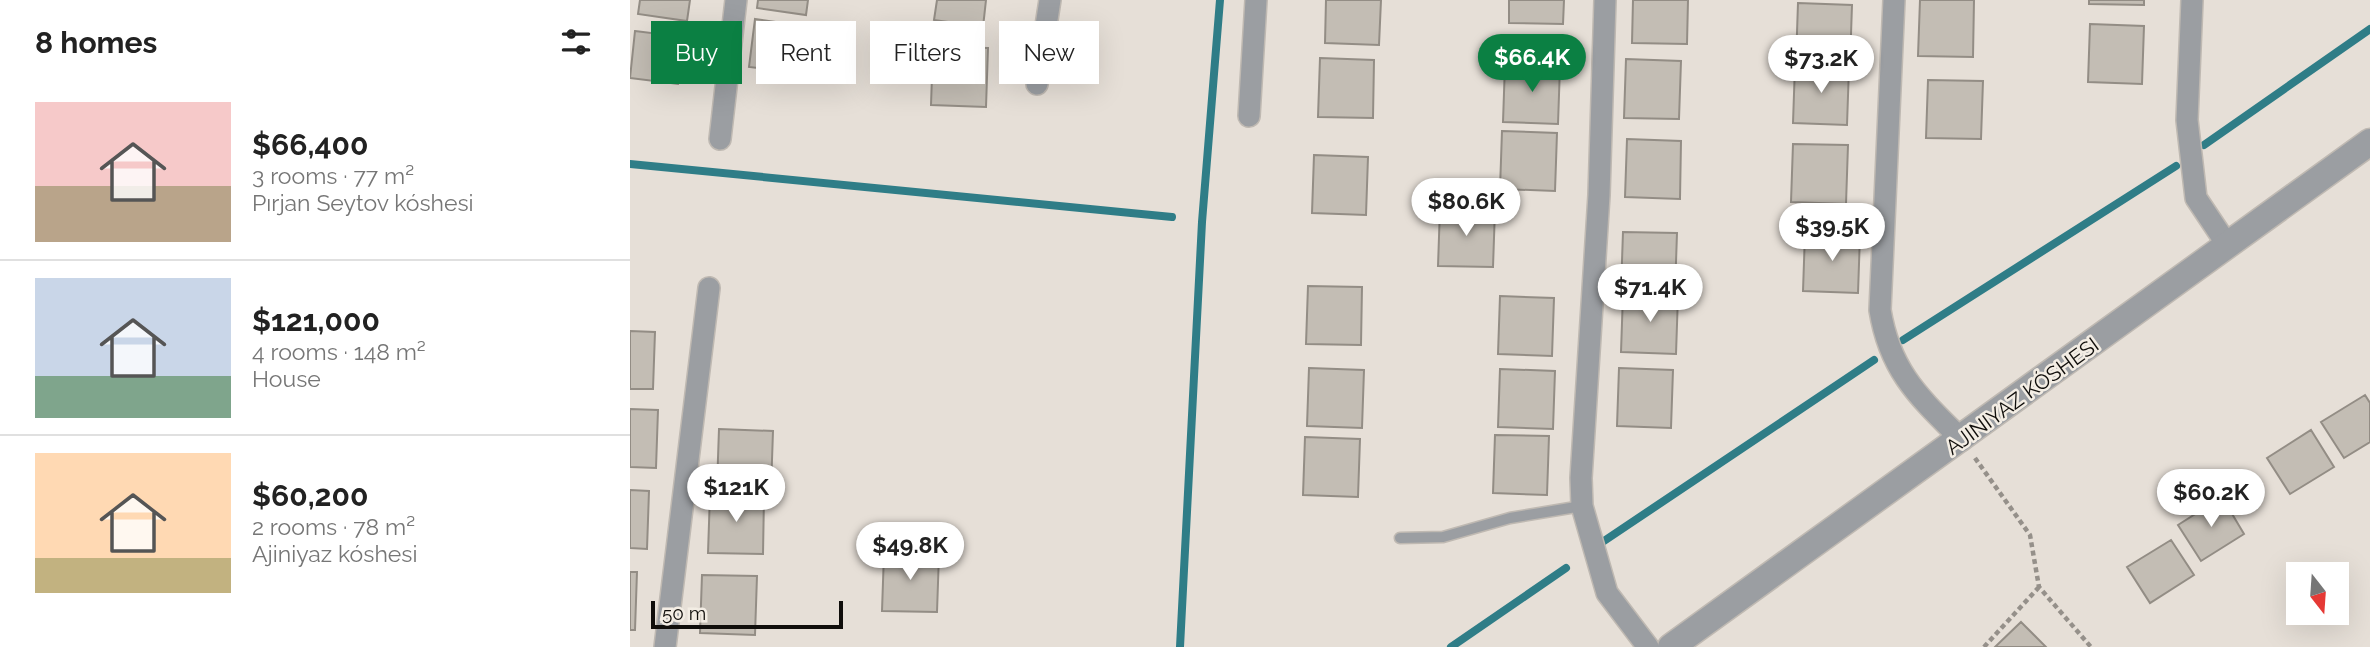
<!DOCTYPE html>
<html lang="en">
<head>
<meta charset="utf-8">
<style>
	:root { --surface:#fff; --page:#f2f2f2; --text:#222; --muted:#767676; --line:#e0e0e0; --accent:#0b8043 }
	body { margin:0; font-family:Raleway,sans-serif; background:var(--page); color:var(--text); height:100vh; display:flex; flex-direction:column; font-size:26px; white-space:nowrap }
	* { box-sizing:border-box; margin:0 }
	p { font-size:23px; color:var(--muted) }
	.icon { flex:none; width:38px; height:38px; fill:none; stroke:currentColor; stroke-width:2; stroke-linecap:round; stroke-linejoin:round }
	.map { position:relative; flex:1; overflow:hidden }
	.sheet { display:flex; flex-direction:column; background:var(--surface); width:630px }
	.sheet>* { flex:none }
	.hud { position:absolute; left:21px; top:21px; width:665px; height:63px; display:flex; gap:14px }
	.needle { width:46px; rotate:163deg }
	.buttons { position:absolute; left:1656px; top:562px; display:grid; gap:14px }
	.buttons a { display:grid; place-items:center; width:63px; height:63px; border-radius:0px; background:var(--surface); box-shadow:0 7px 28px #0002; font-size:35px }
	.scale { position:absolute; left:21px; bottom:18px; width:192px; box-sizing:border-box; padding-left:7px; border:4px solid #100e0b; border-top:0; font-size:19px; line-height:24px; white-space:nowrap; color:#100e0b; -webkit-text-stroke:5px #f3ede4; paint-order:stroke }
	.price { position:absolute; translate:-50% -60px; padding:0 16px; border-radius:24px; background:#fff; color:#222; font-size:23px; line-height:46px; filter:drop-shadow(0 2px 4px #0008) }
	.price::after { content:''; position:absolute; left:50%; top:42px; width:21px; height:16px; margin-left:-10px; background:inherit; clip-path:polygon(0 0,100% 0,50% 100%) }
	.price.active { background:var(--accent); color:#fff }
	ul { padding:0; list-style:none }
	li { display:flex; align-items:center; gap:21px; height:175px; padding:0 35px }
	li+li { border-top:2px solid var(--line) }
	li span { display:grid; place-items:center; flex:none; width:196px; height:140px; border-radius:0px; color:#555 }
	li>.icon { margin-inline-start:auto }
	span .icon { width:84px; height:84px; fill:#fffc; stroke-width:1 }
	li b { font-size:30px }
	h2 { display:flex; justify-content:space-between; align-items:center; height:84px; padding:0 35px; font-size:30px }
	.chip { padding:0 24px; border-radius:0px; background:var(--surface); box-shadow:0 7px 28px #0002; font-size:24px; line-height:63px }
	.chip.active { background:var(--accent); color:#fff }
	main { display:flex; flex:1; min-height:0 }
	.map>svg:first-child { display:block }
	.lines { fill:none; stroke-linecap:round; stroke-linejoin:round }
	.stream { stroke:#2f7d87; stroke-width:8 }
	.building { fill:#c3bdb4; stroke:#938d85; stroke-width:2 }
	.service-casing { stroke:#bfb9b2; stroke-width:13 }
	.minor-casing { stroke:#bfb9b2; stroke-width:24 }
	.tertiary-casing { stroke:#bfb9b2; stroke-width:29 }
	.path { stroke:#95908a; stroke-width:4.5; stroke-dasharray:5 3.5; stroke-linecap:butt }
	.service { stroke:#9b9ea2; stroke-width:10 }
	.minor { stroke:#9b9ea2; stroke-width:21 }
	.tertiary { stroke:#9b9ea2; stroke-width:26 }
	.labels { text-anchor:middle; dominant-baseline:central; stroke-width:5; stroke-linejoin:round; paint-order:stroke }
	.street-label { font-size:21px; fill:#100e0b; stroke:#f3ede4 }
</style>
</head>
<body>
<main>
<section class="sheet">
<h2>8 homes<svg class="icon" aria-label="filters" viewBox="0 0 24 24"><path d="M4 7h16M4 17h16"/><circle cx="9" cy="7" r="2"/><circle cx="15" cy="17" r="2"/></svg></h2>
<ul>
<li><span style="background:linear-gradient(#f6c9c9 60%,#b9a48a 0)"><svg class="icon" aria-label="home" viewBox="0 0 24 24"><path d="M3 11l9-7 9 7M6 9v11h12V9"/></svg></span><div><b>$66,400</b><p>3 rooms · 77 m²</p><p>Pırjan Seytov kóshesi</p></div></li>
<li><span style="background:linear-gradient(#c9d6e8 70%,#7fa58c 0)"><svg class="icon" aria-label="home" viewBox="0 0 24 24"><path d="M3 11l9-7 9 7M6 9v11h12V9"/></svg></span><div><b>$121,000</b><p>4 rooms · 148 m²</p><p>House</p></div></li>
<li><span style="background:linear-gradient(#ffd9b3 75%,#c2b280 0)"><svg class="icon" aria-label="home" viewBox="0 0 24 24"><path d="M3 11l9-7 9 7M6 9v11h12V9"/></svg></span><div><b>$60,200</b><p>2 rooms · 78 m²</p><p>Ajiniyaz kóshesi</p></div></li>
</ul>
</section>
<div class="map">
<svg width="1740" height="647" viewBox="0 0 1740 647">
	<rect width="100%" height="100%" fill="#e6dfd7"/>
	<g class="lines">
		<path class="stream" d="M1574 145 1740 29
			M0 164 542 217
			M1273 340 1546 166
			M968 545 1244 360
			M550 647 572 222 590 0
			M821 647 936 568"/>
	</g>
	<path class="building" d="M10 0H60L57 21 8 14Z
		M128 0H178L176 15 127 8Z
		M307 0H356L353 27 304 20Z
		M696 0H751L749 45 695 43Z
		M879 0H934L933 24 879 23Z
		M1003 0H1058L1057 44 1002 43Z
		M1290 0H1344L1343 57 1288 56Z
		M1459 0H1514V5L1459 4Z
		M1168 3 1222 5 1220 64 1166 62Z
		M125 19 174 26 168 73 119 67Z
		M1460 24 1514 26 1512 84 1458 82Z
		M5 31 54 37 48 84 0 78Z
		M303 47 358 48 356 107 301 105Z
		M690 58 744 60 743 118 688 117Z
		M996 59 1051 61 1049 119 994 118Z
		M875 64 930 66 928 124 873 122Z
		M1165 65 1219 67 1217 125 1163 123Z
		M1298 80 1353 81 1351 139 1296 138Z
		M872 131 927 133 925 191 870 189Z
		M997 139 1051 141 1050 199 995 197Z
		M1163 144 1218 145 1216 204 1161 202Z
		M684 155 738 157 736 215 682 213Z
		M810 208 865 209 863 267 808 266Z
		M993 232 1047 233 1045 291 991 290Z
		M1175 233 1230 235 1228 293 1173 291Z
		M678 286 732 287 731 345 676 344Z
		M993 294 1048 295 1046 354 991 352Z
		M870 296 924 298 922 356 868 354Z
		M0 331 25 332 23 389H0Z
		M679 368 734 370 732 428 677 426Z
		M989 368 1043 370 1041 428 987 426Z
		M870 369 925 371 923 429 868 427Z
		M1735 395 1740 403V442L1714 458 1691 422Z
		M0 409 28 410 26 468 0 467Z
		M89 429 143 431 141 489 87 487Z
		M1681 430 1704 467 1660 494 1637 458Z
		M865 435 919 436 917 495 863 493Z
		M675 437 730 439 728 497 673 495Z
		M0 490 19 491 17 549 0 548Z
		M80 494 134 496 133 554 78 553Z
		M1592 497 1614 534 1571 561 1548 525Z
		M1541 540 1564 575 1520 603 1497 567Z
		M254 553 309 554 307 612 252 611Z
		M0 572H7L5 630H0Z
		M72 575 127 576 125 635 70 633Z
		M1391 622 1416 647H1365Z"/>
	<g class="lines">
		<defs>
			<path id="service" d="M770 538 813 537 880 518 952 506"/>
			<path id="minor" d="M975 0 969 195 951 478 952 506 977 593 1018 647
				M1264 0 1250 310C1260 372 1290 398 1332 440
				M1562 0 1557 120 1566 198 1598 246
				M407 84 420 0
				M619 116 626 0
				M90 139 106 0
				M35 647 79 288"/>
			<path id="tertiary" d="M1041 647 1740 142"/>
		</defs>
		<use href="#service" class="service-casing"/>
		<use href="#minor" class="minor-casing"/>
		<use href="#tertiary" class="tertiary-casing"/>
		<path class="path" d="M1345 458 1400 535 1409 587 1461 647
			M1354 647 1409 587"/>
		<use href="#service" class="service"/>
		<use href="#minor" class="minor"/>
		<use href="#tertiary" class="tertiary"/>
	</g>
	<g class="labels">
		<g class="street-label">
			<text transform="translate(1392 396) rotate(-36)">AJINIYAZ KÓSHESI</text>
		</g>
	</g>
</svg>
<div class="buttons">
<a><svg class="needle" viewBox="-14 -14 28 28"><path d="M0-13l5 13h-10z" fill="#e53935"/><path d="M0 13l5-13h-10z" fill="#767676"/></svg></a>
</div>
<div class="scale">50 m</div>
<b class="price active" style="left:902px;top:94px">$66.4K</b>
<b class="price" style="left:1191px;top:95px">$73.2K</b>
<b class="price" style="left:836px;top:238px">$80.6K</b>
<b class="price" style="left:1202px;top:263px">$39.5K</b>
<b class="price" style="left:1020px;top:324px">$71.4K</b>
<b class="price" style="left:106px;top:524px">$121K</b>
<b class="price" style="left:1581px;top:529px">$60.2K</b>
<b class="price" style="left:280px;top:582px">$49.8K</b>
<div class="hud">
<a class="chip active">Buy</a>
<a class="chip">Rent</a>
<a class="chip">Filters</a>
<a class="chip">New</a>
</div>
</div>
</main>
</body>
</html>
